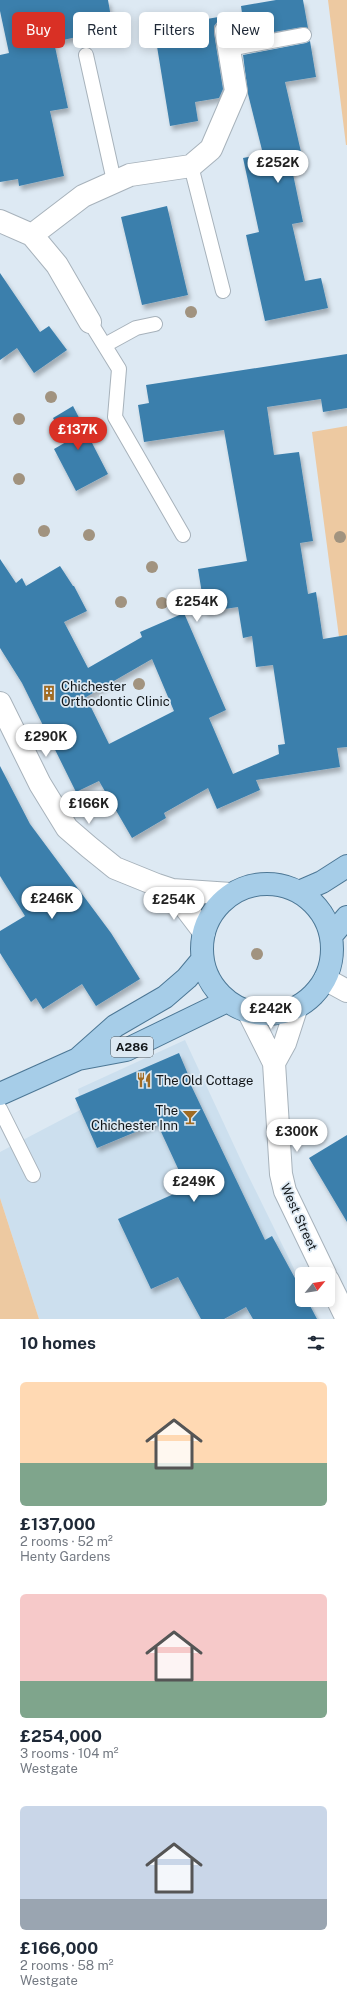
<!DOCTYPE html>
<html lang="en">
<head>
<meta charset="utf-8">
<style>
	:root { --surface:#fff; --page:#f6f6f7; --text:#1f2937; --muted:#747a83; --accent:#d93025 }
	body { margin:0; font-family:"Public Sans",sans-serif; background:var(--page); color:var(--text); height:100vh; display:flex; flex-direction:column; font-size:15px; white-space:nowrap }
	* { box-sizing:border-box; margin:0 }
	p { font-size:13px; color:var(--muted) }
	.icon { flex:none; width:22px; height:22px; fill:none; stroke:currentColor; stroke-width:2; stroke-linecap:round; stroke-linejoin:round }
	.map { position:relative; height:1319px; overflow:hidden }
	.drawer { display:flex; flex-direction:column; background:var(--surface); flex:1 }
	.drawer>* { flex:none }
	.guide { position:absolute; left:12px; top:12px; width:323px; height:36px; display:flex; gap:8px }
	.needle { width:26px; rotate:60deg }
	.fabs { position:absolute; left:295px; top:1267px; display:grid; gap:8px }
	.fabs a { display:grid; place-items:center; width:40px; height:40px; border-radius:6px; background:var(--surface); box-shadow:0 2px 10px #0003; font-size:20px }
	.price { position:absolute; translate:-50% -34px; padding:0 9px; border-radius:14px; background:#fff; color:#222; font-size:13px; line-height:26px; filter:drop-shadow(0 1px 2px #0008) }
	.price::after { content:''; position:absolute; left:50%; top:24px; width:12px; height:9px; margin-left:-6px; background:inherit; clip-path:polygon(0 0,100% 0,50% 100%) }
	.price.active { background:var(--accent); color:#fff }
	ul { padding:0; list-style:none }
	li { display:grid; align-content:center; gap:8px; height:212px; padding:0 20px }
	li span { display:grid; place-items:center; height:124px; border-radius:6px; color:#555 }
	li>.icon { margin-inline-start:auto }
	span .icon { width:72px; height:72px; fill:#fffc; stroke-width:1 }
	li b { font-size:17px }
	h2 { display:flex; justify-content:space-between; align-items:center; height:48px; padding:0 20px; font-size:17px }
	.pill { padding:0 14px; border-radius:6px; background:var(--surface); box-shadow:0 2px 10px #0003; font-size:14px; line-height:36px }
	.pill.active { background:var(--accent); color:#fff }
	.map>svg:first-child { display:block }
	.built { fill:#ccdfee }
	.green { fill:#edc9a1 }
	.building { fill:#3b7fac; fill-rule:evenodd; filter:url(#shadow) }
	.lines { fill:none; stroke-linecap:round; stroke-linejoin:round }
	.service-casing { stroke:#a7b2bb; stroke-width:16 }
	.minor-casing { stroke:#a7b2bb; stroke-width:24 }
	.tertiary-casing { stroke:#a7b2bb; stroke-width:24 }
	.primary-casing { stroke:#4c7795; stroke-width:24 }
	.service { stroke:#fff; stroke-width:14 }
	.minor { stroke:#fff; stroke-width:22 }
	.tertiary { stroke:#fff; stroke-width:22 }
	.primary { stroke:#a6cde8; stroke-width:22 }
	.tree { fill:#a1937f }
	.labels { text-anchor:middle; dominant-baseline:central; stroke-width:3.5; stroke-linejoin:round; paint-order:stroke }
	.shield { fill:#dde9f3; stroke:#4f555a; stroke-width:1 }
	.shield-label { font-size:12px; font-weight:bold; fill:#121619 }
	.poi-label { font-size:13px; fill:#121619; stroke:#dde9f3; text-anchor:start }
	.street-label { font-size:13px; fill:#121619; stroke:#dde9f3 }
</style>
</head>
<body>
<div class="map">
<svg width="347" height="1319" viewBox="0 0 347 1319">
	<defs>
		<filter id="shadow"><feDropShadow dx="2.5" dy="4.5" stdDeviation="2" flood-color="#0004"/></filter>
	</defs>
	<rect width="100%" height="100%" fill="#dde9f3"/>
	<path class="built" d="M185 1040 245 1169 302 1285V1300H309L319 1319H39L0 1198V1152L82 1109 78 1089Z"/>
	<path class="green" d="M328 0H347V145H346Z
		M347 426V635L339 637 312 432Z
		M0 1198 39 1319H0Z"/>
	<path class="building" d="M0 0H108L113 29 54 42 68 108 50 111 64 176 19 186 18 179 0 182V55L9 53 0 11Z
		M276 0H303L308 28 302 27 240 38 235 23 230 19H224L218 21 214 26V33L223 89 219 98 195 102 198 121 170 126 154 28 242 13 241 6Z
		M310 41 316 77 285 82 301 152 289 155 303 222 292 224 305 281 321 278 328 308 265 321 246 235 259 232 243 158 263 154 248 94 243 55 306 43Z
		M167 206 188 295 142 305 121 217Z
		M0 273 40 332 49 326 67 350 34 373 17 348 0 360Z
		M347 354V408L323 412 321 399 267 407 274 455 299 452 313 541 300 543 308 594 316 592 323 639 347 635V747L337 748 340 767 256 780 260 790 217 809 208 788 164 813 166 818 132 838 99 781 76 792 22 683 0 648V559L16 583 22 578 26 586 60 566 73 586H74L87 611 64 622 88 668 142 637 140 632 184 613 226 710 209 718 233 774 279 754 278 745 285 744 273 665 256 667 252 636 243 638 238 607 205 612 198 569 247 561 224 430 144 442 138 405 149 403 146 385ZM152 659 174 711 109 744 86 697Z
		M73 406 108 474 76 491 54 449 66 442 53 418Z
		M0 766 30 824 111 933 140 979 96 1006 82 984 43 1009 36 998 31 1002 0 953V931L25 916 0 876Z
		M179 1053 190 1079H188L265 1240 272 1236 302 1291V1300H307L317 1319H253L246 1307 224 1319H201L178 1277 151 1289 118 1219 187 1188 157 1123 97 1148 75 1098Z
		M347 1135V1222L309 1158Z"/>
	<g class="lines">
		<defs>
			<path id="service" d="M229 49 304 35
				M86 55 114 181
				M191 166 223 291
				M90 322 119 369 115 417 183 535
				M105 345 136 328 155 324
				M0 1109 33 1175"/>
			<path id="minor" d="M0 221 32 235 57 265 90 322
				M32 235 83 196 130 175 191 166 211 149 236 91 226 31
				M325 979 347 991
				M249 1013 274 1063 281 1174 285 1191 325 1274
				M274 1063 285 1043 296 1009
				M328 1280 347 1319"/>
			<path id="tertiary" d="M0 703 40 784 67 828 89 847 115 868 157 885 172 890 231 894
				M172 890 204 932"/>
			<path id="primary" d="M202 949a65 65 0 1 1 130 0a65 65 0 1 1-130 0Z
				M299 892 322 882 347 866
				M331 936 347 917
				M79 1058 115 1026 165 997 187 978 202 960
				M0 1094 78 1059 126 1050 227 1001"/>
		</defs>
		<use href="#service" class="service-casing"/>
		<use href="#minor" class="minor-casing"/>
		<use href="#tertiary" class="tertiary-casing"/>
		<use href="#primary" class="primary-casing"/>
		<use href="#service" class="service"/>
		<use href="#minor" class="minor"/>
		<use href="#tertiary" class="tertiary"/>
		<use href="#primary" class="primary"/>
	</g>
	<g class="tree">
		<circle cx="191" cy="312" r="6"/>
		<circle cx="51" cy="397" r="6"/>
		<circle cx="19" cy="419" r="6"/>
		<circle cx="19" cy="479" r="6"/>
		<circle cx="44" cy="531" r="6"/>
		<circle cx="89" cy="535" r="6"/>
		<circle cx="340" cy="537" r="6"/>
		<circle cx="152" cy="567" r="6"/>
		<circle cx="121" cy="602" r="6"/>
		<circle cx="162" cy="603" r="6"/>
		<circle cx="139" cy="684" r="6"/>
		<circle cx="257" cy="954" r="6"/>
	</g>
	<defs>
		<symbol id="building-bare" viewBox="-9 -9 18 18"><path d="M-4-6H4V6H1V3H-1V6H-4ZM-2.5-4.3h1.7v1.8h-1.7ZM.8-4.3h1.7v1.8H.8ZM-2.5-1h1.7V.8h-1.7ZM.8-1h1.7V.8H.8Z" fill="#a06b23" stroke="#dde9f3" stroke-width="2.5" paint-order="stroke"/></symbol>
		<symbol id="restaurant-bare" viewBox="-9 -9 18 18"><path d="M-5-6h1v4h1v-4h1v4h1v-4h1v5L-1.5 .5V6h-2V.5L-5-1ZM5-6V6H3V1.5H1.5Q1.5-4 5-6Z" fill="#a06b23" stroke="#dde9f3" stroke-width="2.5" paint-order="stroke"/></symbol>
		<symbol id="bar-bare" viewBox="-9 -9 18 18"><path d="M-6-5H6L.8 .8V4.5H3.5V6h-7V4.5H-.8V.8Z" fill="#a06b23" stroke="#dde9f3" stroke-width="2.5" paint-order="stroke"/></symbol>
	</defs>
	<g fill-rule="evenodd">
		<use href="#building-bare" x="38" y="682" width="22" height="22"/>
		<use href="#restaurant-bare" x="133" y="1069" width="22" height="22"/>
		<use href="#bar-bare" x="179" y="1106" width="22" height="22"/>
	</g>
	<g class="labels">
		<rect class="shield" x="111" y="1037" width="42" height="20" rx="3"/>
		<g class="shield-label">
			<text x="132" y="1047">A286</text>
		</g>
		<g class="poi-label">
			<text x="61" y="686">Chichester<tspan x="61" dy="15">Orthodontic Clinic</tspan></text>
			<text x="156" y="1080">The Old Cottage</text>
			<text x="178" y="1110" text-anchor="end">The<tspan x="178" dy="15">Chichester Inn</tspan></text>
		</g>
		<g class="street-label">
			<text transform="translate(299 1217) rotate(66)">West Street</text>
		</g>
	</g>
</svg>
<div class="fabs">
<a><svg class="needle" viewBox="-14 -14 28 28"><path d="M0-13l5 13h-10z" fill="#e53935"/><path d="M0 13l5-13h-10z" fill="#747a83"/></svg></a>
</div>
<b class="price" style="left:278px;top:184px">£252K</b>
<b class="price active" style="left:78px;top:451px">£137K</b>
<b class="price" style="left:197px;top:623px">£254K</b>
<b class="price" style="left:46px;top:758px">£290K</b>
<b class="price" style="left:89px;top:825px">£166K</b>
<b class="price" style="left:52px;top:920px">£246K</b>
<b class="price" style="left:174px;top:921px">£254K</b>
<b class="price" style="left:271px;top:1030px">£242K</b>
<b class="price" style="left:297px;top:1153px">£300K</b>
<b class="price" style="left:194px;top:1203px">£249K</b>
<div class="guide">
<a class="pill active">Buy</a>
<a class="pill">Rent</a>
<a class="pill">Filters</a>
<a class="pill">New</a>
</div>
</div>
<section class="drawer">
<h2>10 homes<svg class="icon" aria-label="filters" viewBox="0 0 24 24"><path d="M4 7h16M4 17h16"/><circle cx="9" cy="7" r="2"/><circle cx="15" cy="17" r="2"/></svg></h2>
<ul>
<li><span style="background:linear-gradient(#ffd9b3 65%,#7fa58c 0)"><svg class="icon" aria-label="home" viewBox="0 0 24 24"><path d="M3 11l9-7 9 7M6 9v11h12V9"/></svg></span><div><b>£137,000</b><p>2 rooms · 52 m²</p><p>Henty Gardens</p></div></li>
<li><span style="background:linear-gradient(#f6c9c9 70%,#7fa58c 0)"><svg class="icon" aria-label="home" viewBox="0 0 24 24"><path d="M3 11l9-7 9 7M6 9v11h12V9"/></svg></span><div><b>£254,000</b><p>3 rooms · 104 m²</p><p>Westgate</p></div></li>
<li><span style="background:linear-gradient(#c9d6e8 75%,#9aa5b1 0)"><svg class="icon" aria-label="home" viewBox="0 0 24 24"><path d="M3 11l9-7 9 7M6 9v11h12V9"/></svg></span><div><b>£166,000</b><p>2 rooms · 58 m²</p><p>Westgate</p></div></li>
</ul>
</section>
</body>
</html>
